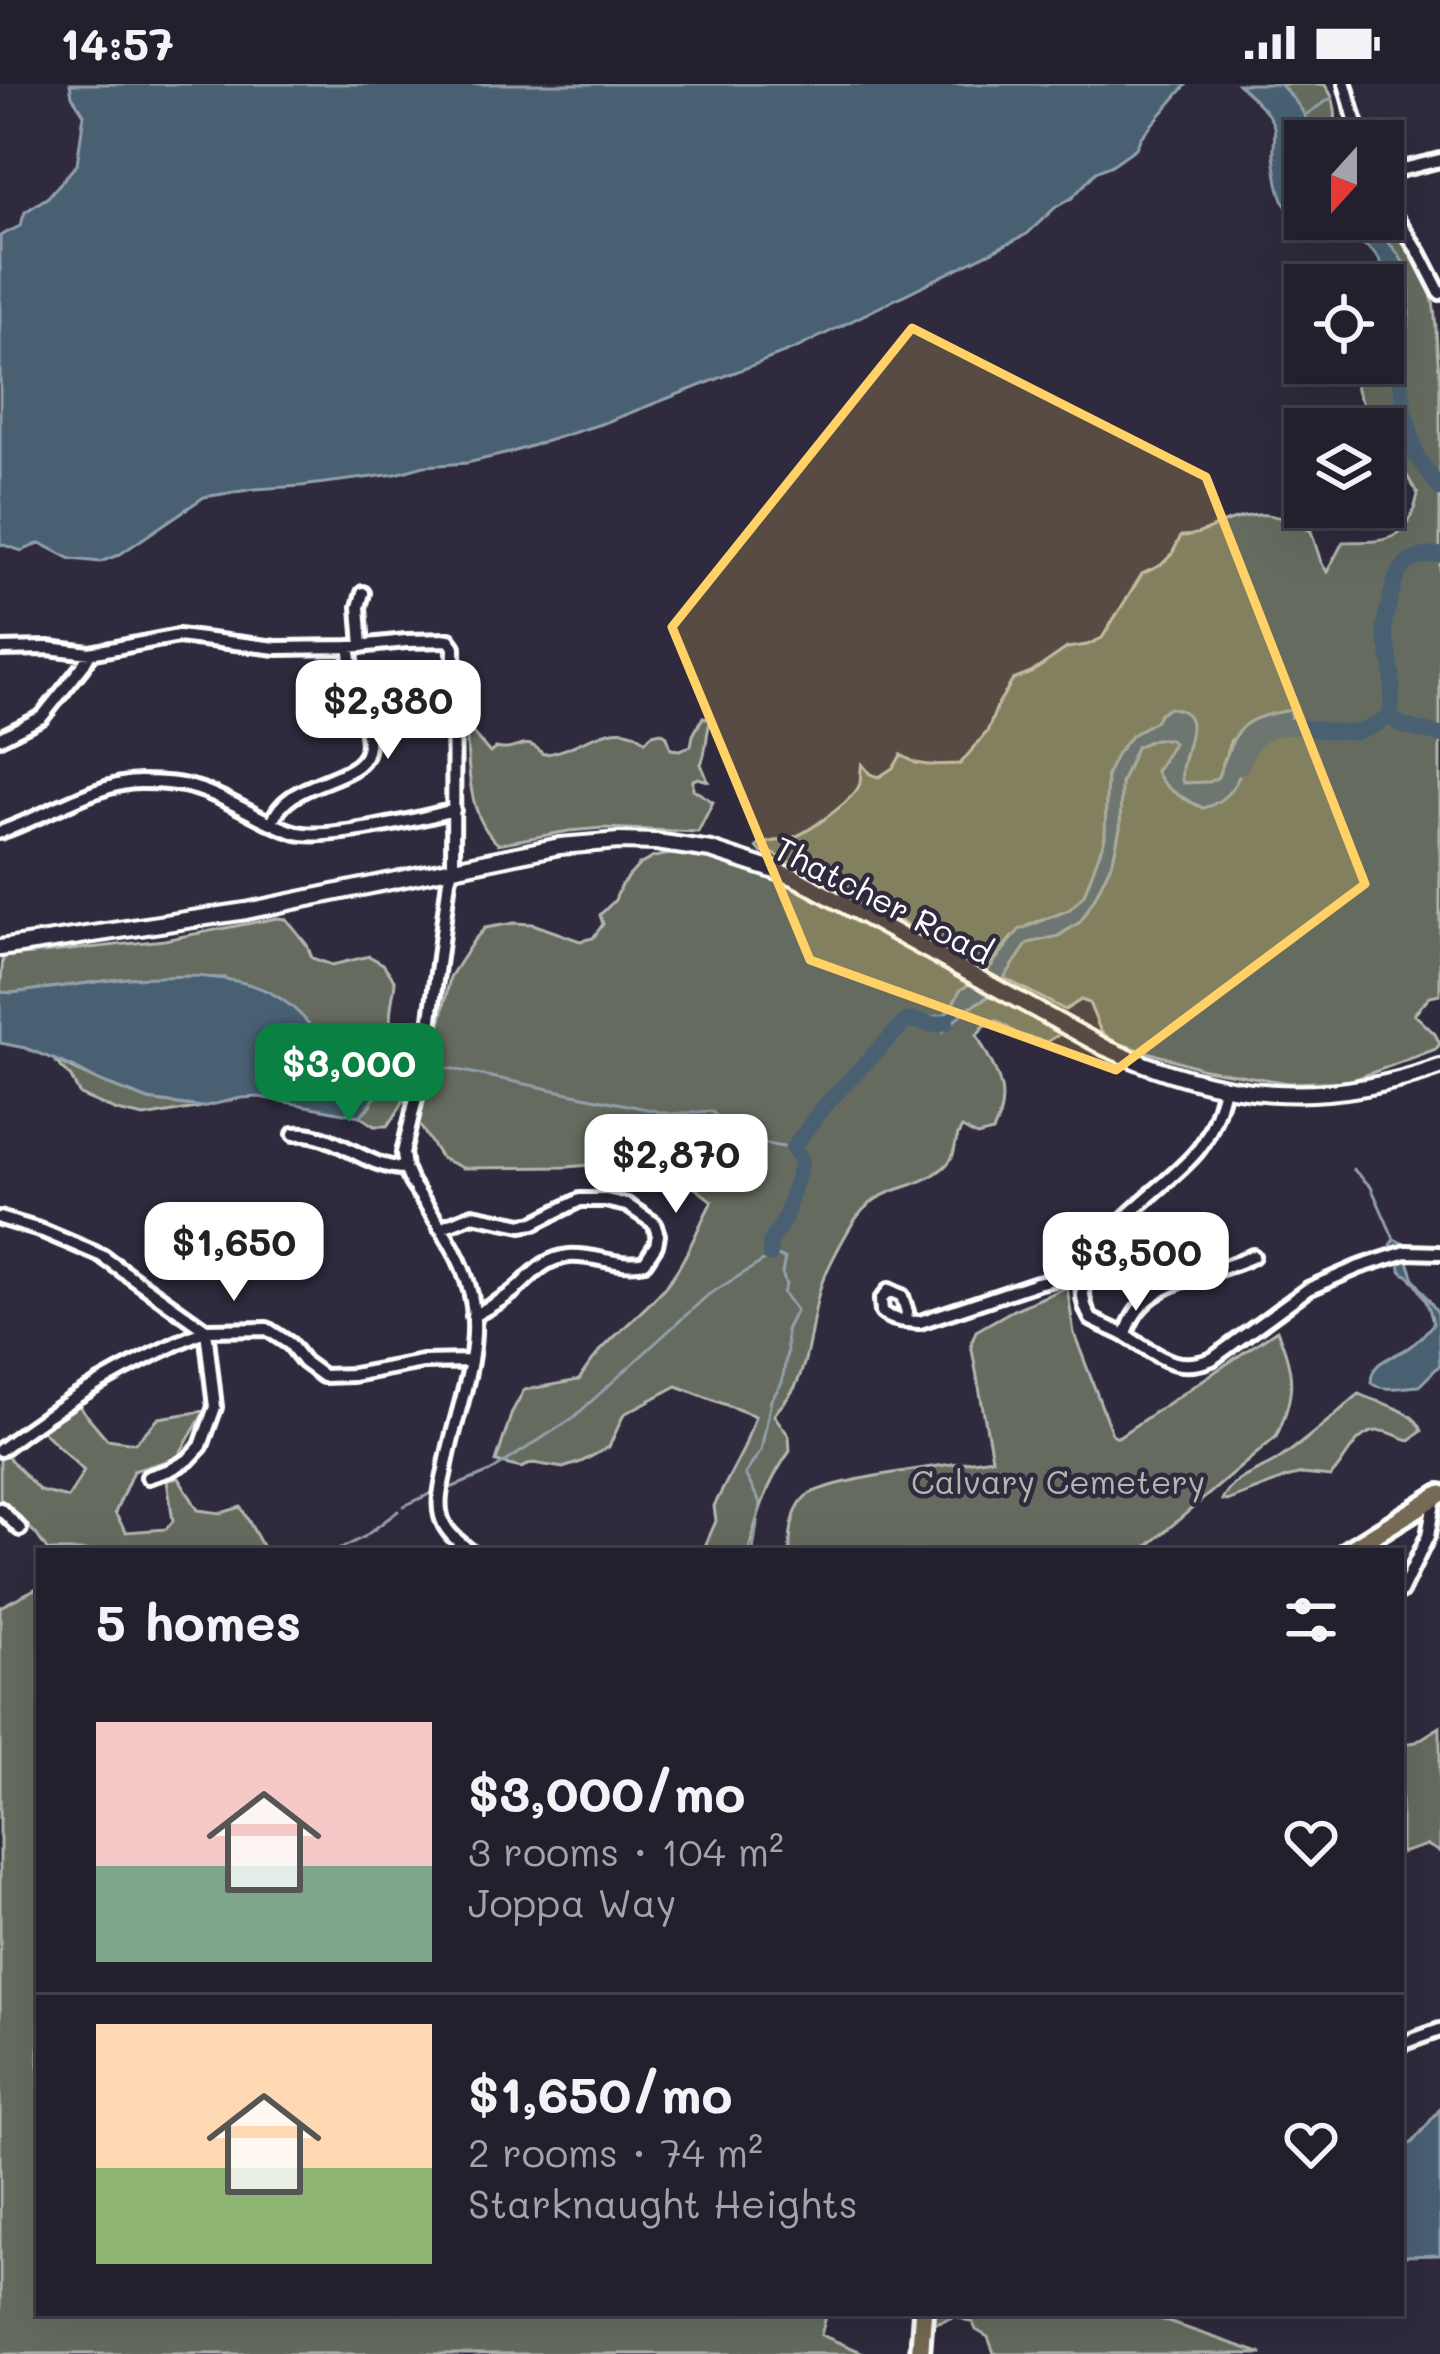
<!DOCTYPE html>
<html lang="en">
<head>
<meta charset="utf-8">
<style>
	:root { --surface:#23202e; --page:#2f2d3a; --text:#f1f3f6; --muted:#a3a3aa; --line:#403e4a; --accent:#0b8043 }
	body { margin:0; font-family:Mali,sans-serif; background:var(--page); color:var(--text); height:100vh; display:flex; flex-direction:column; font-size:45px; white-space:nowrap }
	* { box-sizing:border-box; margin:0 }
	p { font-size:39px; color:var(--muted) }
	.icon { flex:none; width:66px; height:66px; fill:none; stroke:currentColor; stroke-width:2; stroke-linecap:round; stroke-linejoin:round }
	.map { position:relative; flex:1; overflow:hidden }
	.drawer { position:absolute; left:36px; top:1464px; width:1368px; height:768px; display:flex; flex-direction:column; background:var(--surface); border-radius:0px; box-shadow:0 12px 48px #0002,0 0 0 3px var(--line) }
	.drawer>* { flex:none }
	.needle { width:78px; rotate:201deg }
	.fabs { position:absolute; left:1284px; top:36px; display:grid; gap:24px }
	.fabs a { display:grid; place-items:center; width:120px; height:120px; border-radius:0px; background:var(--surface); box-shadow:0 12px 48px #0002,0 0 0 3px var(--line); font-size:60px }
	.price { position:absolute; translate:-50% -102px; padding:0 27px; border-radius:24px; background:#fff; color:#222; font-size:39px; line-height:78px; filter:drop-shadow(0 3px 6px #0008) }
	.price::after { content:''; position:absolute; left:50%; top:72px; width:36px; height:27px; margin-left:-18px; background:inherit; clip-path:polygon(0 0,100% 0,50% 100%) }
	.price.current { background:var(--accent); color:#fff }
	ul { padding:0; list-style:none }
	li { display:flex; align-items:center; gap:36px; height:300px; padding:0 60px }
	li+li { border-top:3px solid var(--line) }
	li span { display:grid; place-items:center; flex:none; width:336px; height:240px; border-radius:0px; color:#555 }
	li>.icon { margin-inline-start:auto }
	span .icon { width:144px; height:144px; fill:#fffc; stroke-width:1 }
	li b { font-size:51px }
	h2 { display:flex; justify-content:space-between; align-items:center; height:144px; padding:0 60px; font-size:51px }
	.status { display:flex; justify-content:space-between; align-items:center; height:84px; padding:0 60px; background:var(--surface); direction:ltr }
	.status svg { height:33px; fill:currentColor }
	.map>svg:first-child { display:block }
	.green { fill:#656c5f; stroke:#b2b6af; stroke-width:3 }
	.water { fill:#496173; stroke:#92a0ab; stroke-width:3 }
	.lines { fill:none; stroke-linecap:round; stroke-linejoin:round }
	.stream { stroke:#92a0ab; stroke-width:3 }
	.river { stroke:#496173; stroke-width:16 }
	.minor-casing { stroke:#fff; stroke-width:20 }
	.secondary-casing { stroke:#fff; stroke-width:22 }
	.primary-casing { stroke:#fff; stroke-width:26 }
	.minor { stroke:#2f2a3d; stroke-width:10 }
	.secondary { stroke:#2f2a3d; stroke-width:14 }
	.primary { stroke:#766a55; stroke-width:16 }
	.marked { fill:#ffd166; fill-opacity:0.2; stroke:#ffd166; stroke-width:9; stroke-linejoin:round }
	.labels { text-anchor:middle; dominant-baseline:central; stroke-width:9; stroke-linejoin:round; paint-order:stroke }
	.street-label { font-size:33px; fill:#fff; stroke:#2f2a3d }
	.park-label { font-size:33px; fill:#b2b6af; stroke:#2f2a3d }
</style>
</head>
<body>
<div class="status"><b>14:57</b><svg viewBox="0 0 49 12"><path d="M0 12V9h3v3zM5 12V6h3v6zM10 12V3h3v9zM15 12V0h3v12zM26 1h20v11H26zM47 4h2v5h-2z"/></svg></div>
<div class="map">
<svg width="1440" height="2270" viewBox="0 0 1440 2270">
	<rect width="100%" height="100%" fill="#2f2a3d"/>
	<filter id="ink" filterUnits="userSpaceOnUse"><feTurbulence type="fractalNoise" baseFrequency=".00833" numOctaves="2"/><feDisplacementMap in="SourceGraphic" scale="24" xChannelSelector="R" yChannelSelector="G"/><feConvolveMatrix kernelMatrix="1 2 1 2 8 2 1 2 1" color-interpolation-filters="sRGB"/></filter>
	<g filter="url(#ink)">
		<path class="green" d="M1280 0H1324C1338 16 1336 36 1335 57H1308C1310 32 1297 18 1280 0Z
			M1383 132C1402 158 1425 181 1432 213 1438 239 1435 264 1440 290V910L1430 912 1414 930 1435 950 1440 960 1436 965 1350 997 1288 999 1204 985 1114 958 1101 948 1089 919 1081 916 1065 926 1004 894 1028 859 1058 852 1080 838 1095 813 1113 775 1120 744 1121 699 1136 663 1154 655H1169L1173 659 1156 687C1164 706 1185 715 1203 724L1245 685 1249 665 1259 647 1289 644 1291 627 1231 656 1218 693 1210 698 1183 699 1180 690 1188 661 1155 637 1132 651 1107 690 1105 754 1084 811 1070 826 1031 840 1011 854 988 884 772 769H762L757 763 761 760C771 758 781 756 791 754 806 750 856 715 860 699 861 693 860 686 862 680L870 690 879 693 894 683 901 671 916 679 928 681 960 680 987 648 998 620 1013 596 1031 589 1067 564 1087 561 1102 554 1142 490 1161 481 1172 470 1181 452C1195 452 1205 447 1218 441 1259 425 1273 428 1311 447L1321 478 1327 488 1343 458C1387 457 1408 460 1418 410 1405 390 1395 369 1383 349 1377 338 1363 324 1358 309 1354 299 1357 289 1359 279H1383V243L1408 242C1409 227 1412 206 1406 192 1396 166 1377 145 1351 136L1383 135Z
			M703 633 711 636C705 651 708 665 701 680L708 697 698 694 693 696V705L713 718 698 748 603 744 569 747 498 760C466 731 469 680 466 641L490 669 496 664C517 670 524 649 543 670 575 670 617 627 645 657L652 650 661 648 667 652 671 665 680 666 691 662 693 651Z
			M671 770C695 774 722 775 745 783 805 801 860 836 914 868 933 879 956 886 973 898 953 910 958 918 945 931L944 946 968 924 993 910 1060 950 1047 958 1019 951 997 937 984 942 977 951C994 986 1014 1006 993 1048L977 1052 962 1044C951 1059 960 1070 943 1084 911 1111 878 1097 851 1142 842 1157 827 1185 821 1201 811 1234 811 1269 796 1301 791 1312 781 1321 774 1331L789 1352 790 1367C769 1396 756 1432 749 1467H705V1462L716 1437 714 1422 744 1364 755 1332 677 1302 624 1330 609 1363 581 1378 563 1384 533 1379 521 1384 496 1378 512 1328 524 1306 579 1296C603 1254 646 1231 673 1192 689 1170 699 1141 712 1117L670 1085 635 1077 567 1083 463 1084 441 1074 419 1040 450 893 474 856 485 844 514 839 533 840 580 857 593 854 603 840 600 831 615 816 621 801 639 781 654 773Z
			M277 834 286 835 307 861 312 874 332 881 369 872 383 880 395 897C394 914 388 926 391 943 396 947 403 950 407 956 422 980 404 1024 387 1042H374L360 1032 372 1020 369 1000C349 1002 344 996 333 980L224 894H128L12 909 0 908 3 873 164 856Z
			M53 975 101 998 149 1016 202 1023 144 1033 117 1027 80 1011 71 993Z
			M1067 1203 1074 1249 1112 1350 1118 1353 1277 1246C1295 1288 1296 1310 1276 1353L1142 1467H790C789 1452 793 1424 805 1413 825 1395 957 1380 992 1374L971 1260 976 1247 1013 1226Z
			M1359 1310C1380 1320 1415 1325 1422 1347L1410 1356C1400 1354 1390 1347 1380 1347 1354 1346 1346 1379 1330 1393L1302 1390 1286 1394 1227 1417 1222 1416C1233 1393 1256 1389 1276 1377 1305 1358 1334 1332 1359 1310Z
			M79 1322 107 1355 135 1359 159 1334 205 1327 177 1374 133 1387 115 1429 126 1448 166 1445 173 1437 167 1396 179 1394 198 1426 221 1429 241 1423 265 1467H48L36 1450 0 1415V1375L6 1371 40 1407 68 1414 84 1387 41 1346Z
			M39 1503V2229H827L821 2251 866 2270H0V1523Z
			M1440 1643V1768L1427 1761 1401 1769V1660L1416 1658Z
			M933 2229H1142L1263 2270H998L994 2269 988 2253 976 2246 973 2239 956 2232 930 2241Z"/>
		<path class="water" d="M70 0H1187L1141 53 1136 64 1112 81 1096 88 1072 114 1056 123 1027 150 797 264 604 339 509 369 467 379 424 382 396 390 301 402 255 405 204 413 119 471 100 478 71 475 40 459 22 467 0 460V152L20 142 25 128 48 113 77 80 84 30 72 12Z
			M1238 0H1280C1297 18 1311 32 1308 57H1305V135C1320 135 1338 133 1352 137 1374 142 1400 165 1406 186 1412 204 1409 225 1408 243H1383C1390 228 1390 213 1387 197 1376 139 1323 162 1293 132 1279 118 1276 89 1274 71 1273 62 1276 51 1274 43 1270 27 1249 11 1238 0Z
			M1170 624C1214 628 1174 674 1183 699L1210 698 1218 693C1238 644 1234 636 1291 626L1290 644 1259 648C1243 676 1240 715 1203 724 1186 715 1164 706 1156 688L1173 659 1169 655H1154L1136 663 1121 699 1120 744 1113 775 1095 813 1080 838 1058 852 1028 859 993 910 968 924 944 946H933L928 942 932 933 944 931 951 924 960 906 984 891 1019 846 1069 826 1084 811 1105 754 1107 690 1117 669 1132 651 1155 637 1160 629Z
			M189 892C245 894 285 904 319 953 327 966 332 983 343 994 353 1004 365 998 377 1004L378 1010 360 1032 259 1013 241 1014 202 1023 149 1016 101 998 71 982 25 964 0 959V908L12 909 128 894Z
			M1394 1155 1402 1159 1414 1195 1438 1229 1440 1281 1419 1302C1404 1303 1381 1308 1371 1299 1371 1274 1395 1275 1412 1261 1420 1256 1427 1246 1433 1240 1430 1222 1418 1196 1402 1188L1391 1161Z
			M1440 2025V2171L1401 2172V2063L1412 2059Z"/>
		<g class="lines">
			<path class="stream" d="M1305 31 1333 13
				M433 981 671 1030 712 1027 721 1038 755 1064H760L763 1059C774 1062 782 1063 793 1064
				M383 999 396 995 399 988 402 989 406 985 407 976H420
				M1353 1085 1371 1103 1394 1155
				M448 1405 490 1388 573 1334 708 1211 765 1176 770 1171 785 1174 782 1189 786 1201 783 1209 796 1226 786 1246 787 1268 782 1299 771 1316 761 1367 745 1390 760 1419 753 1467
				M404 1422 432 1409
				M336 1467 364 1453 398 1427"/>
			<path class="river" d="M1401 224 1396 266 1404 321 1416 371 1440 405
				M1390 632 1403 642 1440 651
				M1240 683C1244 675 1248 664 1254 657 1278 629 1325 652 1356 648 1368 646 1380 639 1390 632 1393 612 1394 594 1390 574 1389 565 1384 554 1384 545 1384 536 1388 525 1390 516 1396 485 1407 470 1440 471
				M770 1171V1159L785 1134 801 1080V1074L793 1064 823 1023 906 937C924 935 928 945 946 938"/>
			<defs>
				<path id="minor" d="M1345 0 1361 57
					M1383 90 1440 76
					M1383 115 1419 168 1440 209
					M362 562 359 523 363 509
					M0 565 48 564 90 569 178 552 276 564 349 563 406 557 449 556 454 563 453 783 449 796 426 973 403 1069 405 1084 411 1098C435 1135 467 1176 473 1222 480 1279 454 1331 445 1386 442 1401 437 1417 441 1432 445 1448 458 1457 470 1467
					M0 654 42 633 82 583 90 569
					M272 739C286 694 359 700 367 667 371 649 360 628 357 611 353 595 352 579 349 563
					M0 748C41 735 98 698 140 698 157 698 179 699 195 704 231 714 261 739 297 749 328 756 420 735 454 726
					M1224 1004C1219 1025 1212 1048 1199 1065 1166 1109 1051 1168 1091 1235 1103 1242 1117 1246 1128 1253 1158 1271 1175 1290 1212 1275L1308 1205 1359 1183 1406 1168 1440 1169
					M294 1050C334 1046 365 1085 405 1084
					M0 1134 43 1147 102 1172 206 1246 267 1245 290 1260 304 1278 323 1292 353 1291 422 1278 471 1277
					M440 1144 473 1131 522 1141 534 1139 580 1116H605L627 1121 654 1139 658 1151 656 1161 645 1178C619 1184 595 1170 569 1172 542 1175 533 1191 514 1207 502 1217 487 1224 473 1232
					M905 1237 907 1228 902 1212 889 1206 881 1216 882 1228C892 1237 907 1237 920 1238L1037 1199 1085 1188
					M1126 1251C1140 1193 1210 1194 1253 1172
					M0 1366C66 1315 130 1279 206 1246L215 1323 201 1362 188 1376 170 1386 148 1393
					M0 1425 20 1445
					M1401 1508 1428 1452 1435 1413
					M1401 1960 1440 1946"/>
				<path id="secondary" d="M0 864 246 827 560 762 619 757 656 758 711 766 794 793 1106 964C1219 1016 1322 1025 1440 983"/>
				<path id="primary" d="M1348 1467 1440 1410
					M920 2270 923 2229"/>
			</defs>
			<use href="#minor" class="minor-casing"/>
			<use href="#secondary" class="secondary-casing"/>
			<use href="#primary" class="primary-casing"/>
			<use href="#minor" class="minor"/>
			<use href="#secondary" class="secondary"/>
			<use href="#primary" class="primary"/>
		</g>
	</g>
	<path class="marked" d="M912 244 1206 393 1365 800 1116 986 810 876 672 543Z"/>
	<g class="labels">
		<g class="street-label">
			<text transform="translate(884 815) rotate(27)">Thatcher Road</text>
		</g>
		<g class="park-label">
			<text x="1058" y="1396">Calvary Cemetery</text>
		</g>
	</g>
</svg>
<div class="fabs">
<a><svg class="needle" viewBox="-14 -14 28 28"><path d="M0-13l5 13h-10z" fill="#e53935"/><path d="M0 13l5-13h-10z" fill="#a3a3aa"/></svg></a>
<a><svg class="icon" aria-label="locate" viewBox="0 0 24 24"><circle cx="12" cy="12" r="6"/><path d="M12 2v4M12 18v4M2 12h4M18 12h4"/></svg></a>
<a><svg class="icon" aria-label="layers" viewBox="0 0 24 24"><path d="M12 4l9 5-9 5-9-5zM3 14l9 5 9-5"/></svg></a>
</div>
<b class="price" style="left:388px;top:678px">$2,380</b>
<b class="price current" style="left:349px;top:1041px">$3,000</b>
<b class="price" style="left:676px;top:1132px">$2,870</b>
<b class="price" style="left:234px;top:1220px">$1,650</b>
<b class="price" style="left:1136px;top:1230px">$3,500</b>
<section class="drawer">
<h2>5 homes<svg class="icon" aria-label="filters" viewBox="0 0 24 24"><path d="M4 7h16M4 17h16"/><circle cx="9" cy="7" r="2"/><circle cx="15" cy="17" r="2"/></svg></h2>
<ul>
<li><span style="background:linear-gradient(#f6c9c9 60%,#7fa58c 0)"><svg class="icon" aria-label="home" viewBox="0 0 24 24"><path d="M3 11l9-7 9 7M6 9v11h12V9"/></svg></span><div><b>$3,000/mo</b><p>3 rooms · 104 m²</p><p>Joppa Way</p></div><svg class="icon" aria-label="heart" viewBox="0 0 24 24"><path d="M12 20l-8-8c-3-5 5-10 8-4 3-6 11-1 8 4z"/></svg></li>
<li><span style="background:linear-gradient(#ffd9b3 60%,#8fb573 0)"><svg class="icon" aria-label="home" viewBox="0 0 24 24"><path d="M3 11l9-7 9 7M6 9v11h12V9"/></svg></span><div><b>$1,650/mo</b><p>2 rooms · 74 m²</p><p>Starknaught Heights</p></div><svg class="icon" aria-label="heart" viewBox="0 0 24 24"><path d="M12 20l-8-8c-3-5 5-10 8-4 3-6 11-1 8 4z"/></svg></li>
</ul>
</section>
</div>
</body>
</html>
